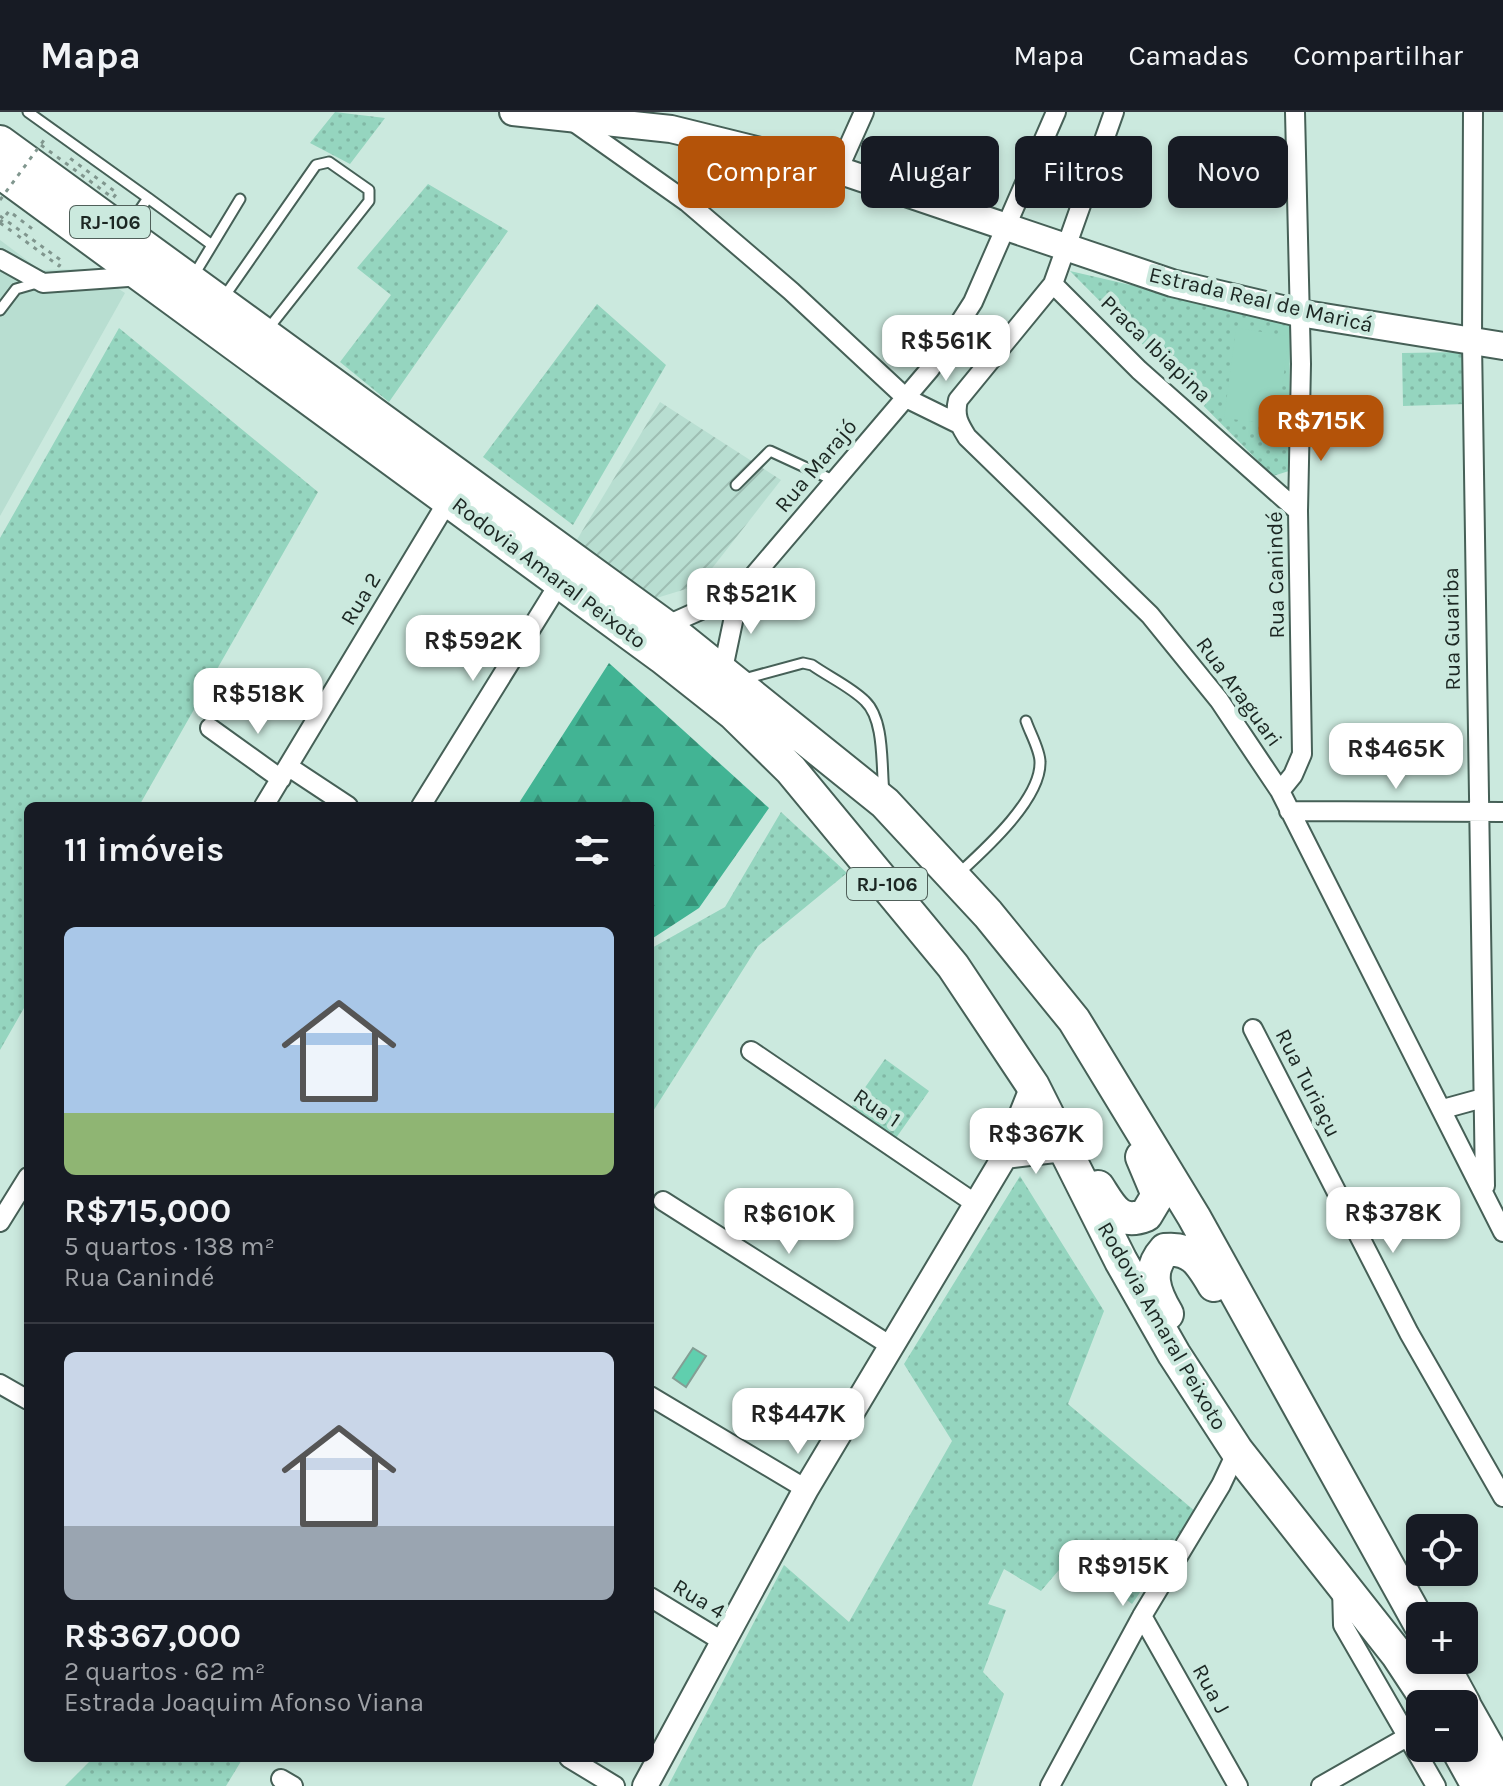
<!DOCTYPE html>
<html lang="pt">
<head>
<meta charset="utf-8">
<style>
	:root { --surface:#171b24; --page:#242831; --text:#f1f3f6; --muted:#9ea1a6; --line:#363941; --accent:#b45309 }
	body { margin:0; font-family:Karla,sans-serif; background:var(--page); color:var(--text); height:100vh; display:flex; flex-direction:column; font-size:30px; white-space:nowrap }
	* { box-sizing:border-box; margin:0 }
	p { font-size:26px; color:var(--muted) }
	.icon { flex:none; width:44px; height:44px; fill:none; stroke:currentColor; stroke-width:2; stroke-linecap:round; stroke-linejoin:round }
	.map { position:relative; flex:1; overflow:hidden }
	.panel { position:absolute; left:24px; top:690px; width:630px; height:960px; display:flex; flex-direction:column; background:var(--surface); border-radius:12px; box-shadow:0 4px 12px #0003 }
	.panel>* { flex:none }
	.banner { position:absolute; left:678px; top:24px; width:704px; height:72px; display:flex; gap:16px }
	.fabs { position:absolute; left:1406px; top:1402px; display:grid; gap:16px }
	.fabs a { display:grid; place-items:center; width:72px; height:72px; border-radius:12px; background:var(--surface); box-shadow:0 4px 12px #0003; font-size:40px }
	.price { position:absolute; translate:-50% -68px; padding:0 18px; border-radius:16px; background:#fff; color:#222; font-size:26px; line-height:52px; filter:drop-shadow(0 2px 4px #0008) }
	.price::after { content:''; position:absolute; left:50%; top:48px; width:24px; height:18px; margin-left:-12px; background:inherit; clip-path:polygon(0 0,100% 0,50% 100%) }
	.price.current { background:var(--accent); color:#fff }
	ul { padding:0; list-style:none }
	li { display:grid; align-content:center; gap:16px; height:424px; padding:0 40px }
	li+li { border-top:2px solid var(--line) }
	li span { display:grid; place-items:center; height:248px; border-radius:12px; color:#555 }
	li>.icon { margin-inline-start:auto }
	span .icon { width:144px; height:144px; fill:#fffc; stroke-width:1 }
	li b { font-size:34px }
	h2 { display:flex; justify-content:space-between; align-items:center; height:96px; padding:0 40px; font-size:34px }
	.pill { padding:0 28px; border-radius:12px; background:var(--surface); box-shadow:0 4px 12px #0003; font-size:28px; line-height:72px }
	.pill.current { background:var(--accent); color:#fff }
	header { display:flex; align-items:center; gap:48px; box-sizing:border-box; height:112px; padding:0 40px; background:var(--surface); border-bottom:2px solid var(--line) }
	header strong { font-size:38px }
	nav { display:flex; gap:44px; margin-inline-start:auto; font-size:28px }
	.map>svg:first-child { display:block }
	.built { fill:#b8ded1 }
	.industrial { fill:url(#industrial-furrows) }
	.green { fill:url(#green-dots) }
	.forest { fill:url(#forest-firs) }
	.pitch { fill:#95d5bf }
	.building { fill:#60cfae; stroke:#839e94; stroke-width:2 }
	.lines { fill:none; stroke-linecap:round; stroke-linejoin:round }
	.service-casing { stroke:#466057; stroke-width:13 }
	.minor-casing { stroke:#466057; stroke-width:22 }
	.tertiary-casing { stroke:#466057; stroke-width:28 }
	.secondary-casing { stroke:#466057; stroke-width:30 }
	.trunk-casing { stroke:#466057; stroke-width:36 }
	.path { stroke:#80968e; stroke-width:3; stroke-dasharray:4 6; stroke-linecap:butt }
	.service { stroke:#fff; stroke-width:9 }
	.minor { stroke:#fff; stroke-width:18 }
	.tertiary { stroke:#fff; stroke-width:24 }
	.secondary { stroke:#fff; stroke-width:26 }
	.trunk { stroke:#fff; stroke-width:32 }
	.path-bridge { stroke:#80968e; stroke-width:3; stroke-dasharray:4 6; stroke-linecap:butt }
	.labels { text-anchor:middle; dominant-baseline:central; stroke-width:8; stroke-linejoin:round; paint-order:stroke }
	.shield { fill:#cbe9de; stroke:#50605a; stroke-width:2 }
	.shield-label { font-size:20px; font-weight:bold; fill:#1b2622 }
	.street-label { font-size:22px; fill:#1b2622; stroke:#cbe9de }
</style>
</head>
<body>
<header>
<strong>Mapa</strong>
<nav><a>Mapa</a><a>Camadas</a><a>Compartilhar</a></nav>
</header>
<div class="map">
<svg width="1503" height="1674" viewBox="0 0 1503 1674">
	<defs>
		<pattern id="industrial-furrows" width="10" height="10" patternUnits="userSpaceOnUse" patternTransform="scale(2)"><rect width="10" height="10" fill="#b8ded1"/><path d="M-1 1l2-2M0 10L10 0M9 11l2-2" fill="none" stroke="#9ebeb3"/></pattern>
		<pattern id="green-dots" width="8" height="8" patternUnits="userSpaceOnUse" patternTransform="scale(2)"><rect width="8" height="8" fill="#95d5bf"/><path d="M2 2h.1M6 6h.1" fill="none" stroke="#80b7a4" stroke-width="1.8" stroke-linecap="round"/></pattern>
		<pattern id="forest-firs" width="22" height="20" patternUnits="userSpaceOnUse" patternTransform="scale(2)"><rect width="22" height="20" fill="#42b494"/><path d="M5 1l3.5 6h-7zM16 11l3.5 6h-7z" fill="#369278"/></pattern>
	</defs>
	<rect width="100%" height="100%" fill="#cbe9de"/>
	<path class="built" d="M0 128 40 158 88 157 125 181 0 404Z"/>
	<path class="industrial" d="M660 290 781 368 699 473 650 488 575 431Z"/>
	<path class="green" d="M335 0 385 6 350 52 310 31Z
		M428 72 508 119 389 290 340 250 391 183 357 156Z
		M1070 159 1290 210 1289 359 1273 364Z
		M597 192 666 253 573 413 483 345Z
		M119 216 318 380 139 694H28V889L0 938V426Z
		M1464 240 1466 292 1403 294 1402 241Z
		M781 700 847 761 758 834 650 1004V837L725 795Z
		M885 947 929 979 896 1026 852 994Z
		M1020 1064 1104 1199 1068 1292 1196 1400 1132 1492 1070 1445 1041 1479 1004 1457 988 1492 1006 1498 983 1560 1004 1582 972 1674H668L784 1453 849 1510 952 1329 904 1252Z
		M93 1646H243L226 1674H65Z"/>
	<path class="forest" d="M609 551 769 696 699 796 650 828V694H517Z"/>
	<path class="pitch" d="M1236 216 1289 224 1277 313 1224 306Z"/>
	<path class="building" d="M693 1236 706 1244 686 1275 673 1266Z"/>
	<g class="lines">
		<defs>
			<path id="service" d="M28 0 148 86
				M127 117 148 86 212 133
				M194 163 240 87
				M224 185 316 53 329 50 369 78V89L268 217
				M0 198 16 177 37 171
				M736 373 770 339 835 369
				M744 567 803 551 812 553C829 565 851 575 865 589 885 608 881 654 884 681
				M957 763C982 740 1041 688 1040 650 1040 638 1030 621 1026 609"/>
			<path id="minor" d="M1114 0 1053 172 958 288C954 304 959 312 967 325L1150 503 1219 588 1280 679 1503 1120
				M1473 0 1472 230 1485 1074
				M571 8 687 90
				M700 24 687 90 791 179 906 286 959 312
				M838 58 864 0
				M0 147 43 171 142 164
				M1053 172 1139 258 1298 399
				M665 514 739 481 930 257 973 190 1056 0
				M723 557 739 481
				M210 616 281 667
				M289 655 348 694
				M1280 679 1293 663 1302 642 1298 399 1301 252 1295 0
				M264 694 449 387
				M421 694 560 470
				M1289 699 1503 700
				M1253 917 1409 1221 1503 1385
				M751 939 976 1092
				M1443 997 1483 986
				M663 1089 891 1234
				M0 1110 28 1065
				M0 1272 28 1288
				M650 1284 806 1377
				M1342 1476 1343 1513 1436 1674
				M650 1485 722 1529
				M1142 1504 1238 1674
				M569 1646 615 1674
				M281 1667 293 1674
				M1050 1674 1142 1504 1221 1373 1237 1339
				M1321 1674 1407 1625"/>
			<path id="tertiary" d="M1005 1044 1063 1037
				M645 1674 806 1377 1005 1044 1033 974"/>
			<path id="secondary" d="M513 0 671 17 838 58 1172 171 1299 201 1503 234"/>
			<path id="trunk" d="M0 30 665 514 885 691 988 802 1074 908 1194 1105 1420 1512
				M0 60 662 545 734 602 791 658 953 854 1033 974 1121 1149 1174 1242 1237 1339 1397 1542 1430 1592
				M1098 1075C1111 1095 1119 1114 1146 1103L1158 1083 1142 1045
				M1167 1202C1154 1180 1146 1159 1165 1138 1192 1135 1201 1151 1214 1173
				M1440 1548 1464 1592
				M1464 1593 1503 1662
				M1457 1636 1478 1674"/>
		</defs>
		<use href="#service" class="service-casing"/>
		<use href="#minor" class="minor-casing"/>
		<use href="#tertiary" class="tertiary-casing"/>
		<use href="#secondary" class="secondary-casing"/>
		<use href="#trunk" class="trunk-casing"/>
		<path class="path" d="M0 111 9 99 35 119
			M0 111 13 120"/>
		<use href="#service" class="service"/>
		<use href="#minor" class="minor"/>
		<use href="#tertiary" class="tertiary"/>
		<use href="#secondary" class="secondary"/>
		<use href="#trunk" class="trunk"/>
		<path class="path-bridge" d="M41 33 113 86 117 81 67 44
			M0 88 44 28
			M0 104 62 149 59 154 13 120"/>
	</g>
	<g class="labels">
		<g class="shield">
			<rect x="70" y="94" width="80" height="32" rx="6"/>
			<rect x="847" y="756" width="80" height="32" rx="6"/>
		</g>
		<g class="shield-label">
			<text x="110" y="110">RJ-106</text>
			<text x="887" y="772">RJ-106</text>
		</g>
		<g class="street-label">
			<text transform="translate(1261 188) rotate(13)">Estrada Real de Maricá</text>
			<text transform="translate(1156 237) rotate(44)">Praca Ibiapina</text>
			<text transform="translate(816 354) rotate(-50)">Rua Marajó</text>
			<text transform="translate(549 461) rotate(37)">Rodovia Amaral Peixoto</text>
			<text transform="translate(1276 463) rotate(-91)">Rua Canindé</text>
			<text transform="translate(361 487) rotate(-59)">Rua 2</text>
			<text transform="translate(1452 517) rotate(-91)">Rua Guariba</text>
			<text transform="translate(1239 580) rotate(54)">Rua Araguari</text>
			<text transform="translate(1308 971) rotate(63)">Rua Turiaçu</text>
			<text transform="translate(877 996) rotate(34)">Rua 1</text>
			<text transform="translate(1162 1214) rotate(60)">Rodovia Amaral Peixoto</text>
			<text transform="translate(699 1487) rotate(31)">Rua 4</text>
			<text transform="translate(1211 1577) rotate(61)">Rua J</text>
		</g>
	</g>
</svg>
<div class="fabs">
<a><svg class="icon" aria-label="locate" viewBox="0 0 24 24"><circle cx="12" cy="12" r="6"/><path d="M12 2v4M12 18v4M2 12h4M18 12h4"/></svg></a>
<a>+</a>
<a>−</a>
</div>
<b class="price" style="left:946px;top:271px">R$561K</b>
<b class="price current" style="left:1321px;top:351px">R$715K</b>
<b class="price" style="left:751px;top:524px">R$521K</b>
<b class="price" style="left:473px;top:571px">R$592K</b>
<b class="price" style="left:258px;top:624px">R$518K</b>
<b class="price" style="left:1396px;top:679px">R$465K</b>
<b class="price" style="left:1036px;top:1064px">R$367K</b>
<b class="price" style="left:1393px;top:1143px">R$378K</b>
<b class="price" style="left:789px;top:1144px">R$610K</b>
<b class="price" style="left:798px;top:1344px">R$447K</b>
<b class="price" style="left:1123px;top:1496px">R$915K</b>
<div class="banner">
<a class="pill current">Comprar</a>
<a class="pill">Alugar</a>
<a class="pill">Filtros</a>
<a class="pill">Novo</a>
</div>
<section class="panel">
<h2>11 imóveis<svg class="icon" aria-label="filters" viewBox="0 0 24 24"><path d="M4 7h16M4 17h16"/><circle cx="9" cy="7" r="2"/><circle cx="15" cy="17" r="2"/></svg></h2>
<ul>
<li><span style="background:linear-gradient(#a9c7e8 75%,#8fb573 0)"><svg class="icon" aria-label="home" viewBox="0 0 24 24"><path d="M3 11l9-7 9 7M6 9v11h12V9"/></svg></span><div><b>R$715,000</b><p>5 quartos · 138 m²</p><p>Rua Canindé</p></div></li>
<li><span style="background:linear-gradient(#c9d6e8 70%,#9aa5b1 0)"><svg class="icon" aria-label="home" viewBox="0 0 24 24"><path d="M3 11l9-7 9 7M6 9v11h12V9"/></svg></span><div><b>R$367,000</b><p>2 quartos · 62 m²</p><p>Estrada Joaquim Afonso Viana</p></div></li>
</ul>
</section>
</div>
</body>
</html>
